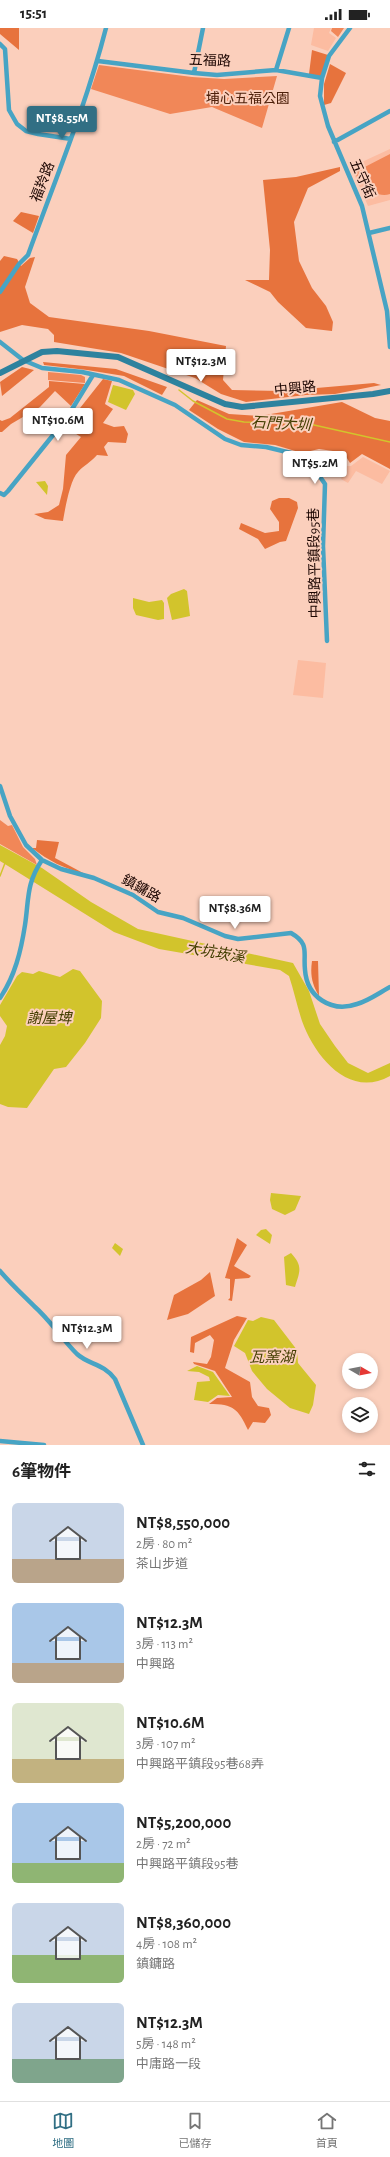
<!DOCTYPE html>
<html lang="zh-TW">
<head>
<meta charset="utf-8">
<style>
	:root { --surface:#fff; --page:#f6f6f6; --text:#222; --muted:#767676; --line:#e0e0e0; --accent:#316f84 }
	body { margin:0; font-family:"Alegreya Sans","Noto Sans TC",sans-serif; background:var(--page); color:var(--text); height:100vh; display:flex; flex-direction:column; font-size:15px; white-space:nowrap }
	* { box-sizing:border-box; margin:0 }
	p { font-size:13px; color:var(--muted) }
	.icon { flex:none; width:22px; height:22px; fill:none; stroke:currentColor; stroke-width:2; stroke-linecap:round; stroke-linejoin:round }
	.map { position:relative; height:1417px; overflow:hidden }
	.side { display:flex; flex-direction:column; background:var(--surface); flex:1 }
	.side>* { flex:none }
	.needle { width:26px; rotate:99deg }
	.controls { position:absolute; left:342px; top:1325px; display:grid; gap:8px }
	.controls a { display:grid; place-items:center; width:36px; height:36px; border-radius:50%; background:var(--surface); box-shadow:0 2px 6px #0003; font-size:20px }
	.price { position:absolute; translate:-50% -34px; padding:0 9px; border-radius:4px; background:#fff; color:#222; font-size:13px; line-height:26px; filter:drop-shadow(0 1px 2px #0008) }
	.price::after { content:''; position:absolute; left:50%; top:24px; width:12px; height:9px; margin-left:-6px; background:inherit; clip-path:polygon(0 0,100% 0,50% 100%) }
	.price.current { background:var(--accent); color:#fff }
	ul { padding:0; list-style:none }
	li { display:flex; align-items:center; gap:12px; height:100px; padding:0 12px }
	li span { display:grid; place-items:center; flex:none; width:112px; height:80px; border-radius:6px; color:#555 }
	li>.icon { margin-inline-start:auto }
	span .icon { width:48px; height:48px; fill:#fffc; stroke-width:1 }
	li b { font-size:17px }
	h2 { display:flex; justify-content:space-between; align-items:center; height:48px; padding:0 12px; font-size:17px }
	.status { display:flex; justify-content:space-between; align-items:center; height:28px; padding:0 20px; background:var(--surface); direction:ltr }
	.status svg { height:11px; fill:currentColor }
	.dock { display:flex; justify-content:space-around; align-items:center; height:56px; border-top:1px solid var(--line); background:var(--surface); font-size:11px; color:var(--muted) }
	.dock a { display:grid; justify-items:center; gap:2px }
	.dock .current { color:var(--accent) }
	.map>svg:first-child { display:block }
	.built { fill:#fcbca1 }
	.green { fill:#f18758 }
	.forest { fill:#e7733d }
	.water { fill:#d2c42c }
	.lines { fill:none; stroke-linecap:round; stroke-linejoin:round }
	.stream { stroke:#d2c42c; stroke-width:1.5 }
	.street { stroke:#47a4c4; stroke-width:4.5 }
	.secondary { stroke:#2e829e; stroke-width:6 }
	.labels { text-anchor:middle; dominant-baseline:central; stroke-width:4; stroke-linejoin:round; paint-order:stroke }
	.street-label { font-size:14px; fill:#1b0500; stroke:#fbcfbc }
	.park-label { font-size:14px; fill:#4d200a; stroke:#fbcfbc }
	.water-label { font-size:15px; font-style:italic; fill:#433e00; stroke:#fbcfbc }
</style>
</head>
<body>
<div class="status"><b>15:51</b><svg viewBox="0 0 49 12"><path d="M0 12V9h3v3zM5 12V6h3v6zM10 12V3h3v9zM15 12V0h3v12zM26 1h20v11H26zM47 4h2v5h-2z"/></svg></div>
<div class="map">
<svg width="390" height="1417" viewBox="0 0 390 1417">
	<rect width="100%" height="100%" fill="#fbcfbc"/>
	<path class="built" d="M314 0H331L329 5 336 10 328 23 311 17Z
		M390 121V172L368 178 351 139Z
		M363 429 390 443 382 456 356 443 348 455 341 451 347 438H351Z
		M298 632 326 635 323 670 293 667Z"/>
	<path class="green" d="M332 0H344L338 9 331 3Z
		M99 37 192 49 224 51 277 48 262 100 212 79 170 86 91 61Z
		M390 126V166C380 169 372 164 366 157L367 145 357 149 355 144Z
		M48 344 81 347 85 349V355L48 352Z
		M0 792 8 798 12 797 23 819 35 831 37 837 0 816Z"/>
	<path class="forest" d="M0 0H19V22L0 6Z
		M312 22 328 27 321 49 309 46Z
		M330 36 346 45 331 75 324 77V56Z
		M340 139V143L308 160 294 194 299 233 312 260 326 278 333 294 332 303 306 300 278 274 270 264 245 252H269L270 222 263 152 296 149Z
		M21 184 39 188 33 205 13 193Z
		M4 228 17 231 21 238 30 230 35 229 25 259 30 275 49 289 149 303 226 318 223 352 232 362 282 363 374 355 381 357 335 366 306 367 246 374 221 366 195 350 121 325 54 314V307L48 301 22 297 0 304V233Z
		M43 334 116 341 167 359 162 367 124 348 87 342 44 337Z
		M22 339 34 342 2 368 0 354Z
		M103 351 112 353 105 376 113 381 103 395 114 399 124 398 128 406 126 415 108 414 104 419 108 428 97 427C90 435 84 437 78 444 70 452 65 481 63 493L45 491 34 486 48 484 59 477 63 461 66 427 81 409 65 399Z
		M49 353 85 356 71 378 55 363 40 379 11 396 2 404H0V392L2 393 10 390 49 359Z
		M197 372 229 386 259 388 342 374 375 390 390 393V441L362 426 350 435 345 427 333 423 319 421 302 425 275 417 244 414 218 401 189 382Z
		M279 470H289L297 474 298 480 286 513 280 514 265 521 258 511 239 501 241 495 265 505 279 503V494L270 481 272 473Z
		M37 812 59 814 55 830 85 846C63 840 49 833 32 820H36Z
		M312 933H318L319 968C312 956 310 947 312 933Z
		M237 1210 247 1217 234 1238 251 1248 249 1250 235 1251 232 1273 228 1272 230 1270V1251L225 1250Z
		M210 1244 215 1268 188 1286 167 1292 174 1267 201 1252Z
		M237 1288 247 1290 234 1312 225 1340 250 1354 252 1369 258 1378 269 1380 271 1387 265 1395 253 1394 248 1402C238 1381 234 1376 209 1376L217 1370 232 1369 215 1343 194 1336 193 1334 207 1336 211 1329 214 1312 210 1307 195 1315 194 1325 190 1324 191 1309Z"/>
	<path class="water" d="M113 357 133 362 135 366 126 382 108 374Z
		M45 453 48 458 47 467 36 454Z
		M184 561 187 563 190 588 172 592 167 570 171 566Z
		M133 570 149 574 162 572 164 575V591L158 592 136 587 133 580Z
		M0 817 42 840 91 874 138 901 293 935 309 963 320 996 335 1018 348 1035 368 1045 390 1035V1048C349 1071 315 1029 302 993 297 978 294 963 289 948L280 942 159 921 114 904 0 833Z
		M73 941 80 943 102 973 101 990 85 1015 66 1039 54 1041 27 1080 8 1079 0 1076V1017L5 1008 7 998 0 988V977L17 948 22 944 33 946 39 943 60 949Z
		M271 1165 301 1168 295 1182 285 1187 272 1181 270 1172Z
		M266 1201 272 1207 270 1216 256 1207 261 1202Z
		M115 1215 123 1221 120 1228 112 1220Z
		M291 1225C303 1238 300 1243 295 1259L286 1257 284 1229Z
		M261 1289 274 1292 297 1322 298 1335 316 1357 313 1377 309 1386 290 1380 267 1361 252 1343 245 1325 234 1318 248 1292 253 1293Z
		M197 1338 213 1344 230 1368 218 1367 208 1374 194 1372 197 1354 210 1353 209 1349 199 1344 187 1343Z"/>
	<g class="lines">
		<path class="stream" d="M179 362 193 373 227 391 244 394 305 395 390 414
			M0 848 5 835"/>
		<path class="street" d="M350 0 329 28 322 50 320 68 328 98 362 178 387 283 390 319
			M0 16 5 21 9 82 17 96 26 103 38 106 71 111
			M98 33 194 45 217 47 276 42 322 50
			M276 42 289 0
			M194 45 203 0
			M334 114 390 83
			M369 205 390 200
			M0 264 19 236 28 227C55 152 86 78 106 0
			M0 314 23 332 42 340 82 344 119 352 175 377 225 411 241 417 266 419 291 425 309 433 325 456 323 518 327 613
			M0 465 4 467 8 463 66 391 93 347
			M0 758 10 788 26 817 42 832 61 841 94 850 133 867 158 884 183 890 225 908 238 911 291 905C310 916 303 924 305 942 307 969 331 985 357 976 368 973 379 965 390 959
			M0 970C15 948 21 923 25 897 29 871 26 856 42 832
			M0 1243C11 1256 22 1266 34 1278 50 1292 62 1311 77 1326 89 1337 103 1335 115 1351L143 1417
			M0 1413 44 1417"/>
		<path class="secondary" d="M0 345 42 324 57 323 118 329 225 376 242 379 373 366 390 363"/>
	</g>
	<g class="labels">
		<g class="street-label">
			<text transform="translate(210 33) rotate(2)">五福路</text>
			<text transform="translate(362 151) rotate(66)">五守街</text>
			<text transform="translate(43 154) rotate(-69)">福羚路</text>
			<text transform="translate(295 361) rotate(-6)">中興路</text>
			<text transform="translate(315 535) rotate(-91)">中興路平鎮段95巷</text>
			<text transform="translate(141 861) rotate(29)">鎮鏞路</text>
		</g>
		<g class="park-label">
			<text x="248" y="71">埔心五福公園</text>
		</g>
		<g class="water-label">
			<text transform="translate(281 396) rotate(3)">石門大圳</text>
			<text transform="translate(215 925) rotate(10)">大坑崁溪</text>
			<text x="49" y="990">謝屋埤</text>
			<text x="272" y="1329">瓦窯湖</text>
		</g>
	</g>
</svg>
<div class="controls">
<a><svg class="needle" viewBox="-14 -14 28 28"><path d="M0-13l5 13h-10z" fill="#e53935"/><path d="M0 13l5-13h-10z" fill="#767676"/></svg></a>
<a><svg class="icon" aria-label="layers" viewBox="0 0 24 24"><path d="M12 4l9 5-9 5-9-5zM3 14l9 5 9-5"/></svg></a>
</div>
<b class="price current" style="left:62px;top:112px">NT$8.55M</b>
<b class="price" style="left:201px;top:355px">NT$12.3M</b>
<b class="price" style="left:58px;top:414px">NT$10.6M</b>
<b class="price" style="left:315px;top:457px">NT$5.2M</b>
<b class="price" style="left:235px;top:902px">NT$8.36M</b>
<b class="price" style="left:87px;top:1322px">NT$12.3M</b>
</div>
<section class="side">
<h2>6筆物件<svg class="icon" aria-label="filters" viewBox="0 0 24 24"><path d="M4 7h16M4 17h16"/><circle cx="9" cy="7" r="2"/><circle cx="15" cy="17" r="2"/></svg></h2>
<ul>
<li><span style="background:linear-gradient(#c9d6e8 70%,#b9a48a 0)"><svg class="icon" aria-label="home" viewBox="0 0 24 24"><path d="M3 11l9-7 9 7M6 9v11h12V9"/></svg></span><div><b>NT$8,550,000</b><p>2房 · 80 m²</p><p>茶山步道</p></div></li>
<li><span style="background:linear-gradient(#a9c7e8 75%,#b9a48a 0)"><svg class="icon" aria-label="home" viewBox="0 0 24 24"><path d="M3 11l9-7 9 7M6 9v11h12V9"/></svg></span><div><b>NT$12.3M</b><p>3房 · 113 m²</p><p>中興路</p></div></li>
<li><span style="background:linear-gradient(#dfe7d0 70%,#c2b280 0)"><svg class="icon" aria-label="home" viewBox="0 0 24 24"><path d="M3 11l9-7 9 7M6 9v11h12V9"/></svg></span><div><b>NT$10.6M</b><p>3房 · 107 m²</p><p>中興路平鎮段95巷68弄</p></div></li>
<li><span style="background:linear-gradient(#a9c7e8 75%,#8fb573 0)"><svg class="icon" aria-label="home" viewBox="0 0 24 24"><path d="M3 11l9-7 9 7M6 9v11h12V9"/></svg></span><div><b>NT$5,200,000</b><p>2房 · 72 m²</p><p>中興路平鎮段95巷</p></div></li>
<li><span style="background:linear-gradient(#c9d6e8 65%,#8fb573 0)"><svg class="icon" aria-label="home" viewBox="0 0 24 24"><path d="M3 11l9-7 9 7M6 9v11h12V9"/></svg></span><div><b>NT$8,360,000</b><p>4房 · 108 m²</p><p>鎮鏞路</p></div></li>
<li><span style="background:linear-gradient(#c9d6e8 70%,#7fa58c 0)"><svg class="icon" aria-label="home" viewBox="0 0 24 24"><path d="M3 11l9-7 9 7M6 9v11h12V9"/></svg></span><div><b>NT$12.3M</b><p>5房 · 148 m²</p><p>中庸路一段</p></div></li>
</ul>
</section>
<nav class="dock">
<a class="current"><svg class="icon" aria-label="map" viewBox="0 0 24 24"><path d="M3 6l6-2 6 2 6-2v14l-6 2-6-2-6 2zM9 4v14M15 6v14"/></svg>地圖</a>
<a><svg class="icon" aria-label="saved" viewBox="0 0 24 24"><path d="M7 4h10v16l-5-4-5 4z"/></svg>已儲存</a>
<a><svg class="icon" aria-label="home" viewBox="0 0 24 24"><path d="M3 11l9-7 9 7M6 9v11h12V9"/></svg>首頁</a>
</nav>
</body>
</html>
